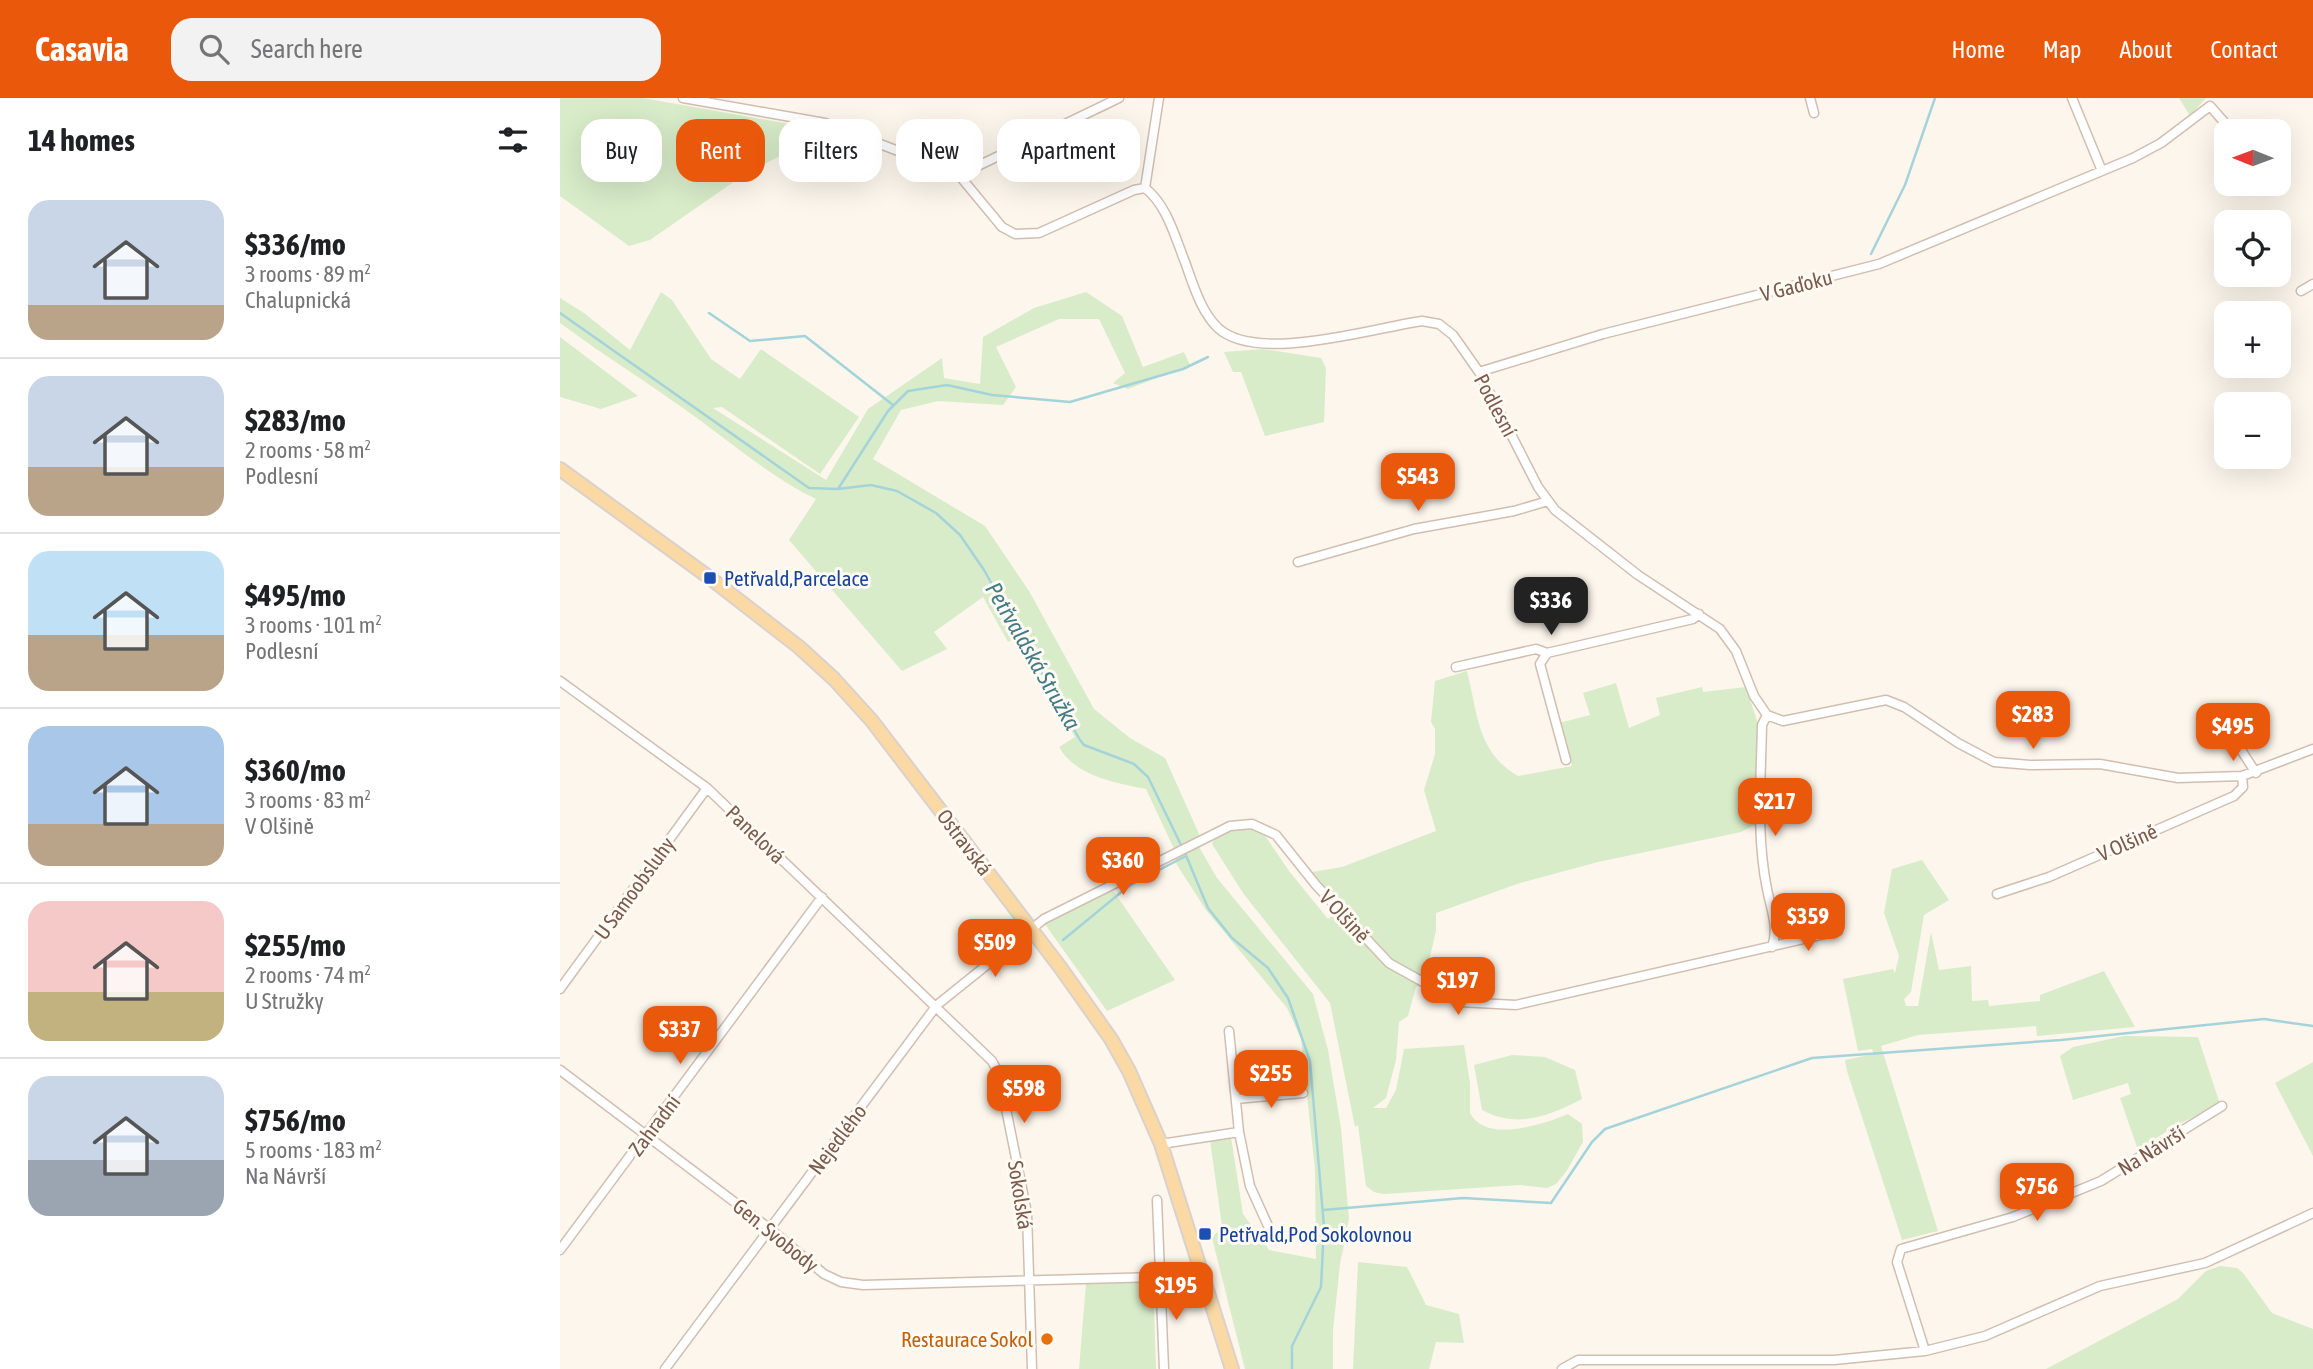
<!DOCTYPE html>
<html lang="en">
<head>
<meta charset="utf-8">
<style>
	:root { --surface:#fff; --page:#f2f2f2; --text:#202124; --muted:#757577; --line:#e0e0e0; --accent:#ea580c }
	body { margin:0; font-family:"Asap Condensed",sans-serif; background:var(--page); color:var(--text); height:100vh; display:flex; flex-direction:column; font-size:26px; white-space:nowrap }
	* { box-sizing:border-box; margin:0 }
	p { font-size:23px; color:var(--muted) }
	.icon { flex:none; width:38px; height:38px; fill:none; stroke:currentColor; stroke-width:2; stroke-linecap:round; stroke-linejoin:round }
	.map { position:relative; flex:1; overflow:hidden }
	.drawer { display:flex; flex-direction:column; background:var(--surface); width:560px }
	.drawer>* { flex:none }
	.hud { position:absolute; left:21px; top:21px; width:665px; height:63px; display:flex; gap:14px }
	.needle { width:46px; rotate:271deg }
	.buttons { position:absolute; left:1654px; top:21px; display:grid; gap:14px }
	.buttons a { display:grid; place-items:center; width:77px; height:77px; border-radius:14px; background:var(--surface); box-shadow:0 7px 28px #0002; font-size:35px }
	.price { position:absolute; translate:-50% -60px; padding:0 16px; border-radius:14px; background:var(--accent); color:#fff; font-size:23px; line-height:46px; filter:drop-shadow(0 2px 4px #0008) }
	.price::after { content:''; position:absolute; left:50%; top:42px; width:21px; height:16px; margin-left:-10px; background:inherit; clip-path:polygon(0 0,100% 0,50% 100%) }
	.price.selected { background:#222; color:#fff }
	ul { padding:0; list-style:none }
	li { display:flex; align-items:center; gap:21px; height:175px; padding:0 28px }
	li+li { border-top:2px solid var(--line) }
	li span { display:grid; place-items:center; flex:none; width:196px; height:140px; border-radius:21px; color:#555 }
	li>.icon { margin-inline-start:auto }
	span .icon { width:84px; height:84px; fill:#fffc; stroke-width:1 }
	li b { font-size:30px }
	h2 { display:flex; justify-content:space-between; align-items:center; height:84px; padding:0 28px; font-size:30px }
	.chip { padding:0 24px; border-radius:21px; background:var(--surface); box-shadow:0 7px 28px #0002; font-size:24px; line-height:63px }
	.chip.selected { background:var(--accent); color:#fff }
	header { display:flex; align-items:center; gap:42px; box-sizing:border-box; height:98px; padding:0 35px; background:var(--accent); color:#fff }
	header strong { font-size:33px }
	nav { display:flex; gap:38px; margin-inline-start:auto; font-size:24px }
	.search { width:490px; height:63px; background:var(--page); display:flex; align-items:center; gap:18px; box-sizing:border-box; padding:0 24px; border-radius:21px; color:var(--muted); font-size:26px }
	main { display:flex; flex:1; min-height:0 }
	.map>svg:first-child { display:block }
	.green { fill:#d8ecc9 }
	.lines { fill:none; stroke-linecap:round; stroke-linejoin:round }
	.stream { stroke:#a5d3da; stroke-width:2.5 }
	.minor-casing { stroke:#d1beb0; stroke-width:11 }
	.primary-casing { stroke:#dad1cd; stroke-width:16 }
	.minor { stroke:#fff; stroke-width:8 }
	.primary { stroke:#fbd9a5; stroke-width:12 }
	.transit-dot { fill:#1a4fb4; stroke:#fffaf3; stroke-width:2.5 }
	.food-dot { fill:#e8710a; stroke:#fffaf3; stroke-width:2.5 }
	.labels { text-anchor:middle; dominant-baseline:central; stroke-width:6; stroke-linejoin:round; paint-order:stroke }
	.street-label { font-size:21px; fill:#7a5c4d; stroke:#fffaf3 }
	.transit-label { font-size:21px; fill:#164399; stroke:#fffaf3; text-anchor:start }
	.food-label { font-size:21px; fill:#c56008; stroke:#fffaf3; text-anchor:end }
	.water-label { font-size:23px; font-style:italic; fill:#437c86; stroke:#fffaf3 }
</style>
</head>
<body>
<header>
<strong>Casavia</strong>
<div class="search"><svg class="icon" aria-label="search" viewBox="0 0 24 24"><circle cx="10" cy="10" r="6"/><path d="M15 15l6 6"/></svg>Search here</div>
<nav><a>Home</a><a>Map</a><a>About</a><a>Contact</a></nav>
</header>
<main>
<section class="drawer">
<h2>14 homes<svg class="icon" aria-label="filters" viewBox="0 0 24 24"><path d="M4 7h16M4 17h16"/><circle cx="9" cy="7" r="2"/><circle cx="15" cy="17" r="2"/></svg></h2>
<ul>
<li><span style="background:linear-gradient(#c9d6e8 75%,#b9a48a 0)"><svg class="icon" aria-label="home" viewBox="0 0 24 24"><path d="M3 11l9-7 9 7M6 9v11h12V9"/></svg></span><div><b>$336/mo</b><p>3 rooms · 89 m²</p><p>Chalupnická</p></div></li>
<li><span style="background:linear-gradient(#c9d6e8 65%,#b9a48a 0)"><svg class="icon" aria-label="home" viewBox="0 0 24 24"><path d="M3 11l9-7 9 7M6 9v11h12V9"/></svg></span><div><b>$283/mo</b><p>2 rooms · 58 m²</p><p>Podlesní</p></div></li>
<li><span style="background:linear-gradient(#bfe0f5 60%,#b9a48a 0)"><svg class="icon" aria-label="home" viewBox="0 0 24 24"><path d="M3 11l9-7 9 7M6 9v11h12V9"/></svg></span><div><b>$495/mo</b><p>3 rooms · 101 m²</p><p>Podlesní</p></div></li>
<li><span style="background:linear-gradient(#a9c7e8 70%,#b9a48a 0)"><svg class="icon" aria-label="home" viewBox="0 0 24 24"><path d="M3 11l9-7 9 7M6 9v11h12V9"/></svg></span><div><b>$360/mo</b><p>3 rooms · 83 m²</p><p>V Olšině</p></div></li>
<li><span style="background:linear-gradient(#f6c9c9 65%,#c2b280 0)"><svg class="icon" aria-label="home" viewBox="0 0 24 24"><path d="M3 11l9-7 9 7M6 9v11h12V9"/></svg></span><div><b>$255/mo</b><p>2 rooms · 74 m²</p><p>U Stružky</p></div></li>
<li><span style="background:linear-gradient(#c9d6e8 60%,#9aa5b1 0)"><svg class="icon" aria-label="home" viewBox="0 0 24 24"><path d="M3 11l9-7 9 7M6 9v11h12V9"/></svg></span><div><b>$756/mo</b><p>5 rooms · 183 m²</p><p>Na Návrší</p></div></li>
</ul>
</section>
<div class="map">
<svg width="1753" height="1271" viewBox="0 0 1753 1271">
	<rect width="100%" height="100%" fill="#fdf6ec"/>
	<path class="green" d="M0 0H83L269 33 185 76 90 142 69 148 0 98Z
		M1619 0H1646L1630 18Z
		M101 194 112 202 151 261 180 281 201 251 299 319 260 376 162 309 153 310 266 382 308 311 382 260 384 280 420 286 423 239 474 210 526 194 562 218 583 269 624 254 630 267 568 291 553 285 565 275 539 221H499L436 249 456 289 443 307 378 303 341 312 313 361 425 428 469 493 534 611 570 640 605 660 640 738 615 753 586 691C556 685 515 678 499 649L515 639 456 540 448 544 423 499 374 534 387 551 342 573 229 442 256 401C213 380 179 351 141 323 95 289 46 259 0 225V200L24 215 70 252Z
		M0 239 78 298 41 311 0 299Z
		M703 251 761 260 766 270 764 324 705 338 681 274H673L664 254Z
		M907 573C918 616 917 654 958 678L1012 668 999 625 1030 617 1023 595 1056 585 1069 630 1100 617 1096 600 1142 589 1143 594 1186 589 1199 629 1196 726 1181 734 1038 764 960 785 876 815V833L865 880 832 861 785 820 752 774 782 769 876 733 864 692 875 656V631L871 624 875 583Z
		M693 729 706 739 729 773 768 821 774 817C784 823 790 834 798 841 818 859 841 872 863 886L856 889 848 918 839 924 836 962 826 1000 813 1010H826L836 992 844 951 904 947 910 985V1015C926 1046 984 1026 1008 1016L1022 1026 1023 1044 1006 1074 996 1086 987 1090 960 1087 824 1096 814 1094 806 1088 798 1027 795 1029 770 905 683 795 652 746 656 736 673 730Z
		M639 749 657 780 753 896 768 952 781 1030 789 1121 780 1166 773 1233V1271H685L652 1140 662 1128 650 1042 671 1039 683 1116 709 1152 756 1161 755 1072 741 941 727 910 646 812 617 767 615 761Z
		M1362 762 1389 802 1364 817 1351 894 1344 901 1346 908H1358L1371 834 1379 872 1411 868 1412 903 1428 902 1429 908 1480 903V897L1544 873 1575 929 1477 938 1476 928 1358 937 1321 948 1378 1133 1342 1142 1287 973 1285 962 1314 956 1312 951 1298 953 1283 881 1333 871 1335 875 1339 858 1324 815 1332 771Z
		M552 791 615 882 547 913 484 825Z
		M1564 938 1638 939 1660 1006 1615 1028 1578 1052 1560 1000 1571 996 1568 985 1513 1002 1500 958 1513 949Z
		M952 957 985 959 1015 972 1022 1001C988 1018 958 1031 922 1012L914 967Z
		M1753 964V1058L1715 985Z
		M798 1164 847 1169 866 1207 899 1216 904 1245 876 1244 869 1271H793Z
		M1660 1168 1677 1170 1683 1175 1712 1215 1753 1231V1271H1486L1618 1201 1646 1173Z
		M593 1183 596 1271H519L526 1185Z"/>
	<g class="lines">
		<path class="stream" d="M1311 156 1345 87 1375 0
			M0 215 249 390 278 391 311 387 337 393 376 415 400 437 424 472 520 642 524 647 574 666 588 679 622 749
			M149 215 190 243 245 238 333 307
			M278 391 328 313 348 293 387 287 432 297 510 304 623 271 648 259
			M625 755 648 810 672 840 708 870 728 900 750 963 764 1129 761 1189 732 1248V1271
			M503 842 570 787 626 758
			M763 1112 903 1100 991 1105 1032 1044 1045 1031 1252 960 1501 942 1704 921 1753 928"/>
		<defs>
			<path id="minor" d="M123 0 265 25 367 64 399 77 442 129 455 136 479 135 574 92 585 90C607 107 615 139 625 164 633 186 641 214 658 230 697 266 813 230 862 223L879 226 893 237 919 274 978 389 995 412 1078 477 1160 531 1176 553 1194 598 1207 617 1223 623 1326 602 1344 609 1398 645 1434 664 1470 667 1540 666 1618 680 1682 678 1753 651
				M1250 0 1254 15
				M1512 0 1542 73
				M399 77 559 0
				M585 90 599 0
				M1741 193 1753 186
				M919 274 1043 236 1319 166 1573 60 1601 45 1650 8 1672 33
				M738 464 854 431 954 413 988 403
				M896 569 976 551 987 555
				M0 583 147 690 432 963 439 976 467 1115 472 1271
				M1207 617 1202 627C1201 681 1196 737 1207 791 1211 811 1219 830 1212 849
				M1674 641 1696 675
				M1006 662 980 566 987 555 1133 521 1139 516
				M1437 796 1489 779 1674 698 1683 689 1682 678
				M0 891 147 690
				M669 933 679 1034 690 1088 709 1130
				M0 972 210 1131 264 1176 281 1184 303 1187 599 1179
				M676 1001 743 995
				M601 1046 679 1034
				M597 1102 604 1271
				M0 1152 262 799
				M1365 1253 1337 1164 1341 1151 1453 1119 1541 1083 1662 1008
				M105 1271 377 907 484 821 670 728 692 726 716 737 756 787 829 865 899 904 956 907 1278 833
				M1002 1271 1018 1262H1274L1365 1253 1425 1238 1540 1188 1645 1165 1753 1115"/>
			<path id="primary" d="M0 371 150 480 239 549 274 581 312 623 500 869 551 941 569 973 601 1046 672 1271"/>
		</defs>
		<use href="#minor" class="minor-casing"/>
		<use href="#primary" class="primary-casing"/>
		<use href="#minor" class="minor"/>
		<use href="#primary" class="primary"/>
	</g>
	<g class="transit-dot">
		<rect x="143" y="473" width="14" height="14" rx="3.5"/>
		<rect x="638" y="1129" width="14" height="14" rx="3.5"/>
	</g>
	<circle class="food-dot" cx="487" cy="1241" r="7"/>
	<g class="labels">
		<g class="street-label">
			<text transform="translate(1236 187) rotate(-14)">V Gaďoku</text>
			<text transform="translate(936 307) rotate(62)">Podlesní</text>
			<text transform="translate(196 736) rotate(44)">Panelová</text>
			<text transform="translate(405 744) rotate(53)">Ostravská</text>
			<text transform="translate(1567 744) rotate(-24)">V Olšině</text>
			<text transform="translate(74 790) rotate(-54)">U Samoobsluhy</text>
			<text transform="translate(785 818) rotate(47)">V Olšině</text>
			<text transform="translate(94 1027) rotate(-53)">Zahradní</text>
			<text transform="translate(277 1041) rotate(-53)">Nejedlého</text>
			<text transform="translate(1591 1052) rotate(-32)">Na Návrší</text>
			<text transform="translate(461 1097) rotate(81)">Sokolská</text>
			<text transform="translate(216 1137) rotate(39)">Gen. Svobody</text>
		</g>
		<g class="transit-label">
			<text x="164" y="480">Petřvald,Parcelace</text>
			<text x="659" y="1136">Petřvald,Pod Sokolovnou</text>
		</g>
		<g class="food-label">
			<text x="473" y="1241">Restaurace Sokol</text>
		</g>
		<g class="water-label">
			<text transform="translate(473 558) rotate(60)">Petřvaldská Stružka</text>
		</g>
	</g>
</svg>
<div class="buttons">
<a><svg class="needle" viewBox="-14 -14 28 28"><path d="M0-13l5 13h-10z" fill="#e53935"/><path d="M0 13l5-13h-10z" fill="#757577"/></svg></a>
<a><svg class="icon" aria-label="locate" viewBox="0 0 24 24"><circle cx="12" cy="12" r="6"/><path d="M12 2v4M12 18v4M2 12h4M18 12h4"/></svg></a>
<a>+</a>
<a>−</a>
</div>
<b class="price" style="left:858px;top:415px">$543</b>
<b class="price selected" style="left:991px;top:539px">$336</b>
<b class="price" style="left:1473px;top:653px">$283</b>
<b class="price" style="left:1673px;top:665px">$495</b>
<b class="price" style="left:1215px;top:740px">$217</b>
<b class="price" style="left:563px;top:799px">$360</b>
<b class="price" style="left:1248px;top:855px">$359</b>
<b class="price" style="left:435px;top:881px">$509</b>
<b class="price" style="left:898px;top:919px">$197</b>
<b class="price" style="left:120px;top:968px">$337</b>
<b class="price" style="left:711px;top:1012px">$255</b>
<b class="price" style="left:464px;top:1027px">$598</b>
<b class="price" style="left:1477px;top:1125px">$756</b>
<b class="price" style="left:616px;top:1224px">$195</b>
<div class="hud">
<a class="chip">Buy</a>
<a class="chip selected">Rent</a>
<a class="chip">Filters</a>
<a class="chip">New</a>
<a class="chip">Apartment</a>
</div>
</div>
</main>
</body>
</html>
